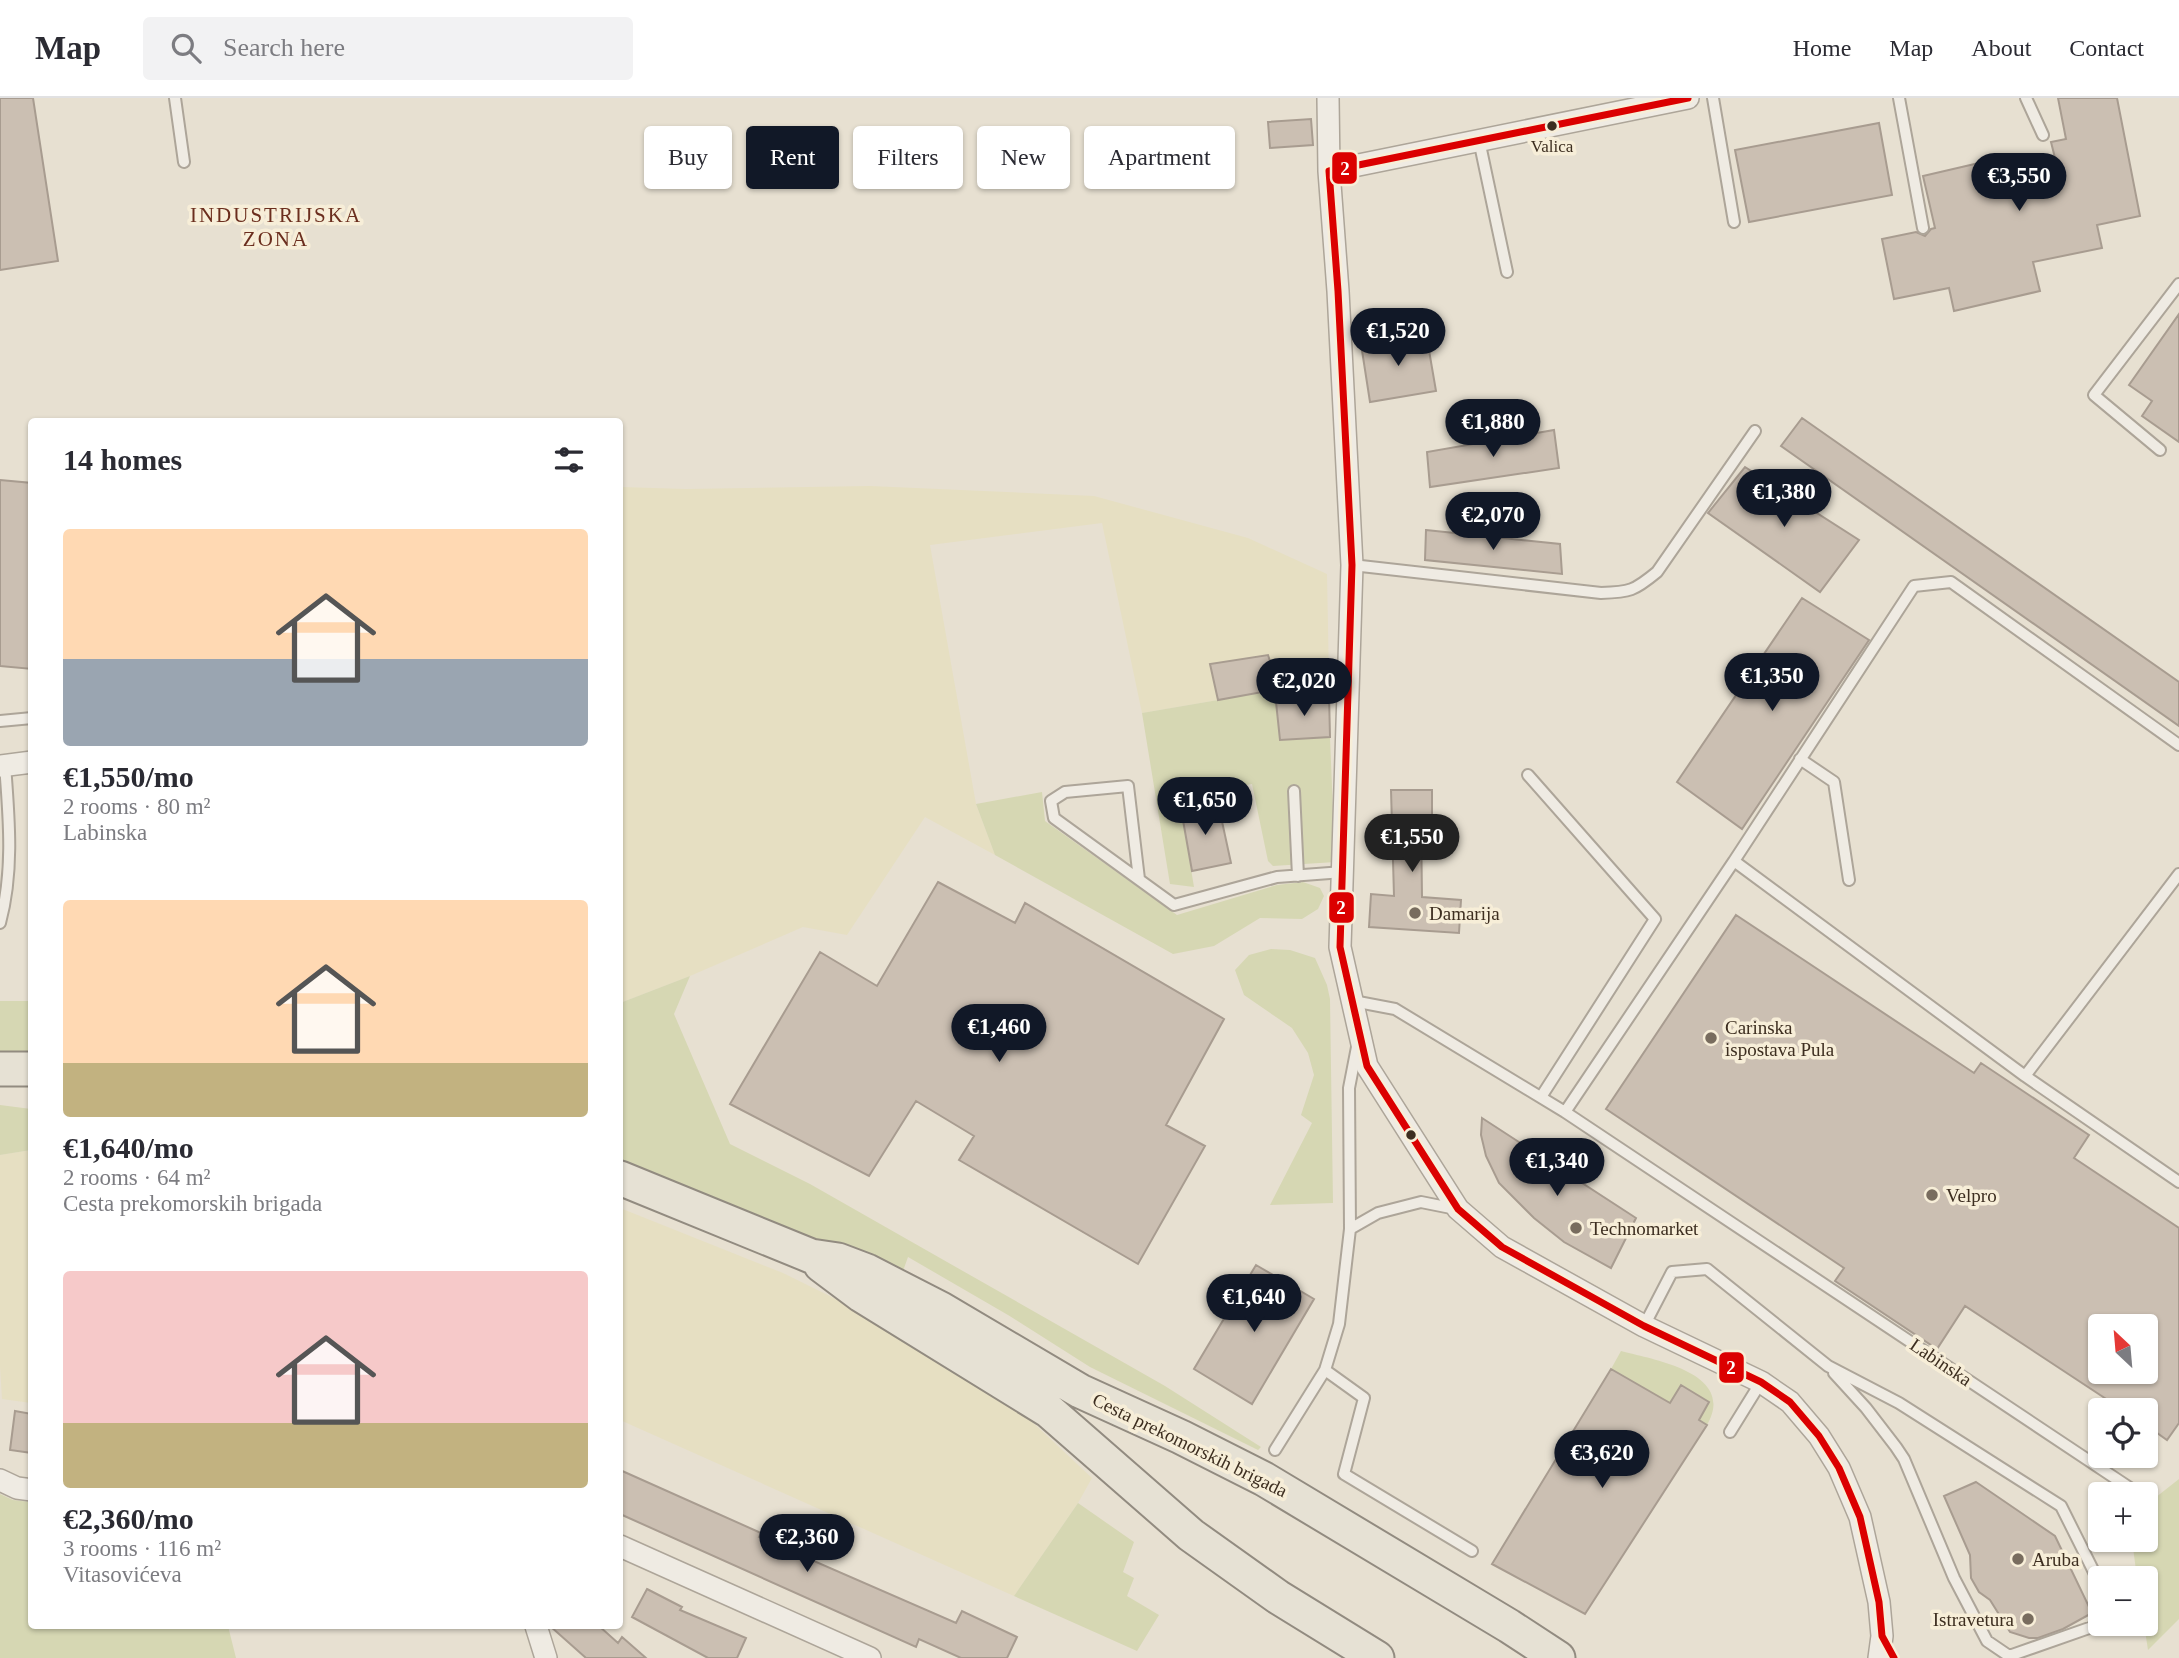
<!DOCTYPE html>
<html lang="en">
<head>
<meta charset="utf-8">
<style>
	:root { --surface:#fff; --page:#f2f2f3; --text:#2b2b33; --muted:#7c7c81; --line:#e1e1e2; --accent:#111827 }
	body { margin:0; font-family:Georgia,serif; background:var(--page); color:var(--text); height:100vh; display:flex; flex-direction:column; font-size:26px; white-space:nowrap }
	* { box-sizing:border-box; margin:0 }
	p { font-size:23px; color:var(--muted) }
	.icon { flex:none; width:38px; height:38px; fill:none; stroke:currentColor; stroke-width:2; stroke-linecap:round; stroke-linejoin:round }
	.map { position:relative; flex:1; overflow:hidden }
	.details { position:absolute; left:28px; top:320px; width:595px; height:1211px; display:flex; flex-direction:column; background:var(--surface); border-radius:7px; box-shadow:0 2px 5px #0004 }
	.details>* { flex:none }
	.guide { position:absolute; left:644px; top:28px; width:665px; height:63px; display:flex; gap:14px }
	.needle { width:46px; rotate:334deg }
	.tools { position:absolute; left:2088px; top:1216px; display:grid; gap:14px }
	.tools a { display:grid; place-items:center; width:70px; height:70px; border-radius:7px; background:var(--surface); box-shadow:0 2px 5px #0004; font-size:35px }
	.price { position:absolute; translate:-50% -60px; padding:0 16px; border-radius:24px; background:var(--accent); color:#fff; font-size:23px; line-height:46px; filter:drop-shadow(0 2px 4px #0008) }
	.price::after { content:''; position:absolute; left:50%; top:42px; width:21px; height:16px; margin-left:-10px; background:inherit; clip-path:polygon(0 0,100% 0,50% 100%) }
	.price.current { background:#222; color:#fff }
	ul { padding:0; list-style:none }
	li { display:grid; align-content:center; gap:14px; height:371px; padding:0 35px }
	li span { display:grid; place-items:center; height:217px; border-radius:7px; color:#555 }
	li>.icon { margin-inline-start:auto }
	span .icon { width:126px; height:126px; fill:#fffc; stroke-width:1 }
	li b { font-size:30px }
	h2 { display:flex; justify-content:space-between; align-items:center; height:84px; padding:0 35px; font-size:30px }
	.tag { padding:0 24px; border-radius:7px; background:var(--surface); box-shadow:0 2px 5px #0004; font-size:24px; line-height:63px }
	.tag.current { background:var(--accent); color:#fff }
	header { display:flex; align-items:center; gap:42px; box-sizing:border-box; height:98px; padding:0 35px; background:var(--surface); border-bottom:2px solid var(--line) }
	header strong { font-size:33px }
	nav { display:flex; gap:38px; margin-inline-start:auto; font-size:24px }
	.search { width:490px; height:63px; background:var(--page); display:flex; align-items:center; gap:18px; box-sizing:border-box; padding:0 24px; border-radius:7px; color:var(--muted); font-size:26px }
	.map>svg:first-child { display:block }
	.farmland { fill:#e6dfc2 }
	.green { fill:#d6d7b3 }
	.building { fill:#cbbfb2; stroke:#a89c90; stroke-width:2; fill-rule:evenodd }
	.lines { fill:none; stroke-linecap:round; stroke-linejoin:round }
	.service-casing { stroke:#ada599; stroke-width:14 }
	.minor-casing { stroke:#ada599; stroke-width:24 }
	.primary-casing { stroke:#928b80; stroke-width:37 }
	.service { stroke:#efebe3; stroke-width:10 }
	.minor { stroke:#efebe3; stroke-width:21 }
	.primary { stroke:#e6e1d4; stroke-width:33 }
	.bus-1-casing { stroke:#f7eed8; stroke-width:12 }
	.bus-1 { stroke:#db0000; stroke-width:7 }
	.bus-dot { fill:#3d2e20; stroke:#f7eed8; stroke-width:2.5 }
	.poi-dot { fill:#786c5e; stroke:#f7eed8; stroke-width:2.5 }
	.labels { text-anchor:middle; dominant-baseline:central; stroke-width:7; stroke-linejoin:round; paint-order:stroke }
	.bus-label { font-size:17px; fill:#3d2e20; stroke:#f7eed8 }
	.poi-label { font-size:19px; fill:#3d2e20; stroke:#f7eed8; text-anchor:start }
	.street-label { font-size:19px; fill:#3d2e20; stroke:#f7eed8 }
	.neighbourhood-label { font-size:21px; letter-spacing:2px; fill:#6b2e1e; stroke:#f7eed8 }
	.line-badge { stroke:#f7eed8; stroke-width:2.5 }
	.badge-label { font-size:19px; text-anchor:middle; font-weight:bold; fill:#fff }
</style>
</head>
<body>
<header>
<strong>Map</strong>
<div class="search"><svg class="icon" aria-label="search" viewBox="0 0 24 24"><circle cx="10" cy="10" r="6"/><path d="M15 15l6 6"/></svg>Search here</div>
<nav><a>Home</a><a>Map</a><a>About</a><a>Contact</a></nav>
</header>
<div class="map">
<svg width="2179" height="1560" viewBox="0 0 2179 1560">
	<rect width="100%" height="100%" fill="#e7e0d1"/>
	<path class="farmland" d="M870 388 1094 398 1248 440 1327 476 1329 583 1279 591 1268 557 1211 566 1218 602 1142 615 1102 425 930 447 976 706 995 757 925 719 847 837 803 829 690 878 620 905V389L686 391Z
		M31 1052H32L31 1305 2 1301 0 1268V1057Z
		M620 1110 783 1175 915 1240 994 1288 1092 1380 1078 1405 1014 1498 620 1322Z"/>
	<path class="green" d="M1329 583V597L1276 604 1280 642 1330 639 1335 764 1273 768 1268 763 1252 686 1216 692 1218 705 1181 711 1194 789 1170 786 1142 615Z
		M1042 694 1045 723 1177 817 1277 787 1303 784 1320 790 1324 798 1318 811 1302 821 1260 820 1214 848 1173 856 995 757 976 706Z
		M1271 851 1290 852 1315 860 1327 887 1330 901 1333 1105 1270 1107 1312 1025 1301 1017 1314 977 1308 955 1292 930 1244 897 1235 872 1249 857Z
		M690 878 674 916 730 1046 810 1086 1165 1288 1261 1349 1258 1352 1090 1269 1008 1217 908 1159 903 1173 832 1152 620 1063V905Z
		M0 903H31V953H0Z
		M0 1007 31 1011V1052L0 1057Z
		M1621 1253C1655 1262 1737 1275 1707 1327L1611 1271Z
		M2179 1381V1521L2148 1552 2144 1526 2146 1480H2137L2132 1442H2146V1407Z
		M0 1396 13 1402 31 1404 32 1528H228L236 1560H0Z
		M1078 1405 1134 1444 1123 1474 1134 1480 1127 1498 1159 1517 1137 1553 1014 1498Z"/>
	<path class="building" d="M0 0H33L58 163 0 172Z
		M2058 0H2117L2140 118 2097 127 2102 150 2033 164 2040 193 1954 213 1949 190 1894 201 1882 141 1916 134 1925 138 1931 131 1935 130 1923 78 2009 58 2011 68 2055 60 2051 44 2066 41Z
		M1311 21 1313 47 1270 50 1268 24Z
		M1879 25 1892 97 1749 124 1735 52Z
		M2179 216V344L2142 318 2152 303 2129 287Z
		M1426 235 1436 293 1370 304 1361 246Z
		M1802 320 2179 584V628L1781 348Z
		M1554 332 1559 370 1430 389 1427 354Z
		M1745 369 1859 442 1820 494 1708 415Z
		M0 382 32 385V571L0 568Z
		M1426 432 1560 446 1562 476 1425 462Z
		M1802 500 1869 542 1742 731 1677 684Z
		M1268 557 1279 591 1218 602 1210 566Z
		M1329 597 1330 639 1280 642 1276 604Z
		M1391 692H1432V721L1421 720 1422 799 1461 802 1459 835 1369 829 1371 796 1394 798Z
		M1218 705 1231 765 1192 773 1181 711Z
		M938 784 1015 825 1025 805 1224 921 1166 1027 1205 1048 1138 1166 959 1062 974 1038 916 1003 869 1078 730 1006 820 854 877 888Z
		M1736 817 1974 975 1981 965 2089 1037 2074 1060 2179 1130V1325L2167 1342 2146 1327V1312H2123L1965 1208 1937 1251 1835 1183 1844 1170 1606 1011ZM2100 1228H2146V1274H2100Z
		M1482 1020 1636 1120 1611 1170 1564 1144 1534 1120 1499 1085 1486 1058 1481 1037Z
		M1256 1167 1314 1201 1252 1306 1194 1271Z
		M1611 1271 1670 1305 1681 1287 1709 1304 1699 1322 1707 1327 1585 1516 1492 1466Z
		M15 1313 32 1316V1355L10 1352Z
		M620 1372 761 1435 759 1439 956 1525 962 1513 1017 1539 1007 1560H961L919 1541 916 1549 620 1416Z
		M1976 1384 2055 1438 2092 1515 2063 1531 2038 1540H2029L2010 1534 1990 1502 1979 1494 1971 1480 1970 1457 1944 1398Z
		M647 1491 682 1509 680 1512 746 1540 737 1560H708L632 1519Z
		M550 1528H599L618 1545 622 1539 646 1560H586Z"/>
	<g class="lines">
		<defs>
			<path id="service" d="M175 0 184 64
				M1713 0 1734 124
				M1899 0 1923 130
				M2026 0 2043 37
				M1479 42 1507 174
				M2160 352 2094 297 2179 186
				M1352 467 1601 495C1630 494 1634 493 1657 474L1755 333
				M0 623 32 620
				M1800 661 1834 684 1849 782
				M1528 677 1655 821 1541 999
				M1294 693 1298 778
				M1734 763 1914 488 1951 484 2179 647
				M1139 781 1128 688 1065 694 1051 703 1054 720 1174 807 1277 779 1343 774
				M0 825C14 773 9 720 5 667
				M1353 903 1395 911 1565 1014 2133 1392
				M2025 978 2179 776
				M1565 1014 1734 763 2025 978 2179 1084
				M1350 1131 1378 1115 1421 1104 1456 1111
				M1644 1228 1672 1174 1707 1171 1828 1268 1899 1305 2061 1408 2100 1486
				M1325 1272 1364 1300 1344 1376 1472 1453
				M1834 1275 1866 1310 1896 1349 1904 1361 1954 1480 1987 1543 2009 1558 2092 1529 2100 1521
				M1730 1334 1761 1284
				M1275 1352 1325 1272 1339 1226 1350 1131 1349 990 1357 949"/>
			<path id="minor" d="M1328 0 1329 73 1338 193 1352 467 1340 849 1367 968 1458 1111 1502 1149 1644 1228 1761 1284 1790 1304 1819 1338 1839 1370 1860 1419 1879 1504 1882 1538 1879 1560
				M1329 73 1688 0
				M0 668 32 664
				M0 1382 17 1390 32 1392
				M620 1448 870 1560
				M536 1528 546 1560"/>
			<path id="primary" d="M0 971H32
				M620 1080 811 1158 838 1162 867 1173 941 1211 1080 1293 1181 1339 1264 1381 1509 1528 1558 1560
				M821 1167 861 1197 1049 1313 1191 1437 1278 1499 1377 1560"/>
		</defs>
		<use href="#service" class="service-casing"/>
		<use href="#minor" class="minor-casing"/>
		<use href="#primary" class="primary-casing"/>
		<use href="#service" class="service"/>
		<use href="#minor" class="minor"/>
		<use href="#primary" class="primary"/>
		<defs>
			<path id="bus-1" d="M1688 0 1329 73 1338 193 1352 467 1340 849 1367 968 1458 1111 1502 1149 1644 1228 1761 1284 1790 1304 1819 1338 1839 1370 1860 1419 1879 1504 1882 1538 1894 1560"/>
		</defs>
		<use href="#bus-1" class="bus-1-casing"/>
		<use href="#bus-1" class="bus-1"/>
	</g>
	<g class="bus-dot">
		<circle cx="1552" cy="28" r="6"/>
		<circle cx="1411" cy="1037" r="6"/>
	</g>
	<g class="poi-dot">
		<circle cx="1415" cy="815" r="7"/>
		<circle cx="1711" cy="940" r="7"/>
		<circle cx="1932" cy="1097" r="7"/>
		<circle cx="1576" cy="1130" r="7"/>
		<circle cx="2018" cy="1461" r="7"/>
		<circle cx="2028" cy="1521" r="7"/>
	</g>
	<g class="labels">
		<g class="bus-label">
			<text x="1552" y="48">Valica</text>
		</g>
		<g class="poi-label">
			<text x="1429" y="815">Damarija</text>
			<text x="1725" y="929">Carinska<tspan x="1725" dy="22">ispostava Pula</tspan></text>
			<text x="1946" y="1097">Velpro</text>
			<text x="1590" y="1130">Technomarket</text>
			<text x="2032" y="1461">Aruba</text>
			<text x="2014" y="1521" text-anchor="end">Istravetura</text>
		</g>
		<g class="street-label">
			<text transform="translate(1941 1264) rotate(34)">Labinska</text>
			<text transform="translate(1190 1347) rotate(26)">Cesta prekomorskih brigada</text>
		</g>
		<g class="neighbourhood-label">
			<text x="276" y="117">INDUSTRIJSKA<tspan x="276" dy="24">ZONA</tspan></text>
		</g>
	</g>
	<g class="line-badge">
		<rect x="1331" y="53" width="27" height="34" rx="7" fill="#db0000"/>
		<rect x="1328" y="793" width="27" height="33" rx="7" fill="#db0000"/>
		<rect x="1718" y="1253" width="27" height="33" rx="7" fill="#db0000"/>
	</g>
	<g class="badge-label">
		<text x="1345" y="77">2</text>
		<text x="1341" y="816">2</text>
		<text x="1731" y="1276">2</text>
	</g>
</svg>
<div class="tools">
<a><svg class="needle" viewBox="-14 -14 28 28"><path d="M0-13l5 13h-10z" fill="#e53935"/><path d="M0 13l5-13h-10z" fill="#7c7c81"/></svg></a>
<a><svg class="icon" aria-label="locate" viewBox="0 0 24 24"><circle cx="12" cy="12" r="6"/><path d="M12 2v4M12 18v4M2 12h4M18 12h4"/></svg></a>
<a>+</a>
<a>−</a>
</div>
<b class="price" style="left:2019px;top:115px">€3,550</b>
<b class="price" style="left:1398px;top:270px">€1,520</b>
<b class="price" style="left:1493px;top:361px">€1,880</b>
<b class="price" style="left:1784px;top:431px">€1,380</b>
<b class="price" style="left:1493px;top:454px">€2,070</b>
<b class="price" style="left:1772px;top:615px">€1,350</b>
<b class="price" style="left:1304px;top:620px">€2,020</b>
<b class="price" style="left:1205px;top:739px">€1,650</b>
<b class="price current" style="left:1412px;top:776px">€1,550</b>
<b class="price" style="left:999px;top:966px">€1,460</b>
<b class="price" style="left:1557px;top:1100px">€1,340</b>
<b class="price" style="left:1254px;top:1236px">€1,640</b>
<b class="price" style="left:1602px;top:1392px">€3,620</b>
<b class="price" style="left:807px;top:1476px">€2,360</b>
<div class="guide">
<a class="tag">Buy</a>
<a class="tag current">Rent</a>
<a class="tag">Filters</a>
<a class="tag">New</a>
<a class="tag">Apartment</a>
</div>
<section class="details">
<h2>14 homes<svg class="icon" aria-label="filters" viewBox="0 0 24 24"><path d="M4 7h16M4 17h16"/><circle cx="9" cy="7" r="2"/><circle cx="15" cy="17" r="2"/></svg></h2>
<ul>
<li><span style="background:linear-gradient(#ffd9b3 60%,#9aa5b1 0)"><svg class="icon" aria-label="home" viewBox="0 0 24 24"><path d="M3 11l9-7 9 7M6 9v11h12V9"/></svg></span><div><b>€1,550/mo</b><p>2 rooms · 80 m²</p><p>Labinska</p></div></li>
<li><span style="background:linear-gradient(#ffd9b3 75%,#c2b280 0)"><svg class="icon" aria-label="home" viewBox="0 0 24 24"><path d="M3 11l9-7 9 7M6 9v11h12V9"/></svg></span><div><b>€1,640/mo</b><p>2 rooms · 64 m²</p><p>Cesta prekomorskih brigada</p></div></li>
<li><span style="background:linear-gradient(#f6c9c9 70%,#c2b280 0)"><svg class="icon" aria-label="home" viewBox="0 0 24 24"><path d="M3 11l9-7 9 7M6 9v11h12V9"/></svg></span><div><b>€2,360/mo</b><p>3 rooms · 116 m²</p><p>Vitasovićeva</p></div></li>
</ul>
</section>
</div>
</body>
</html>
